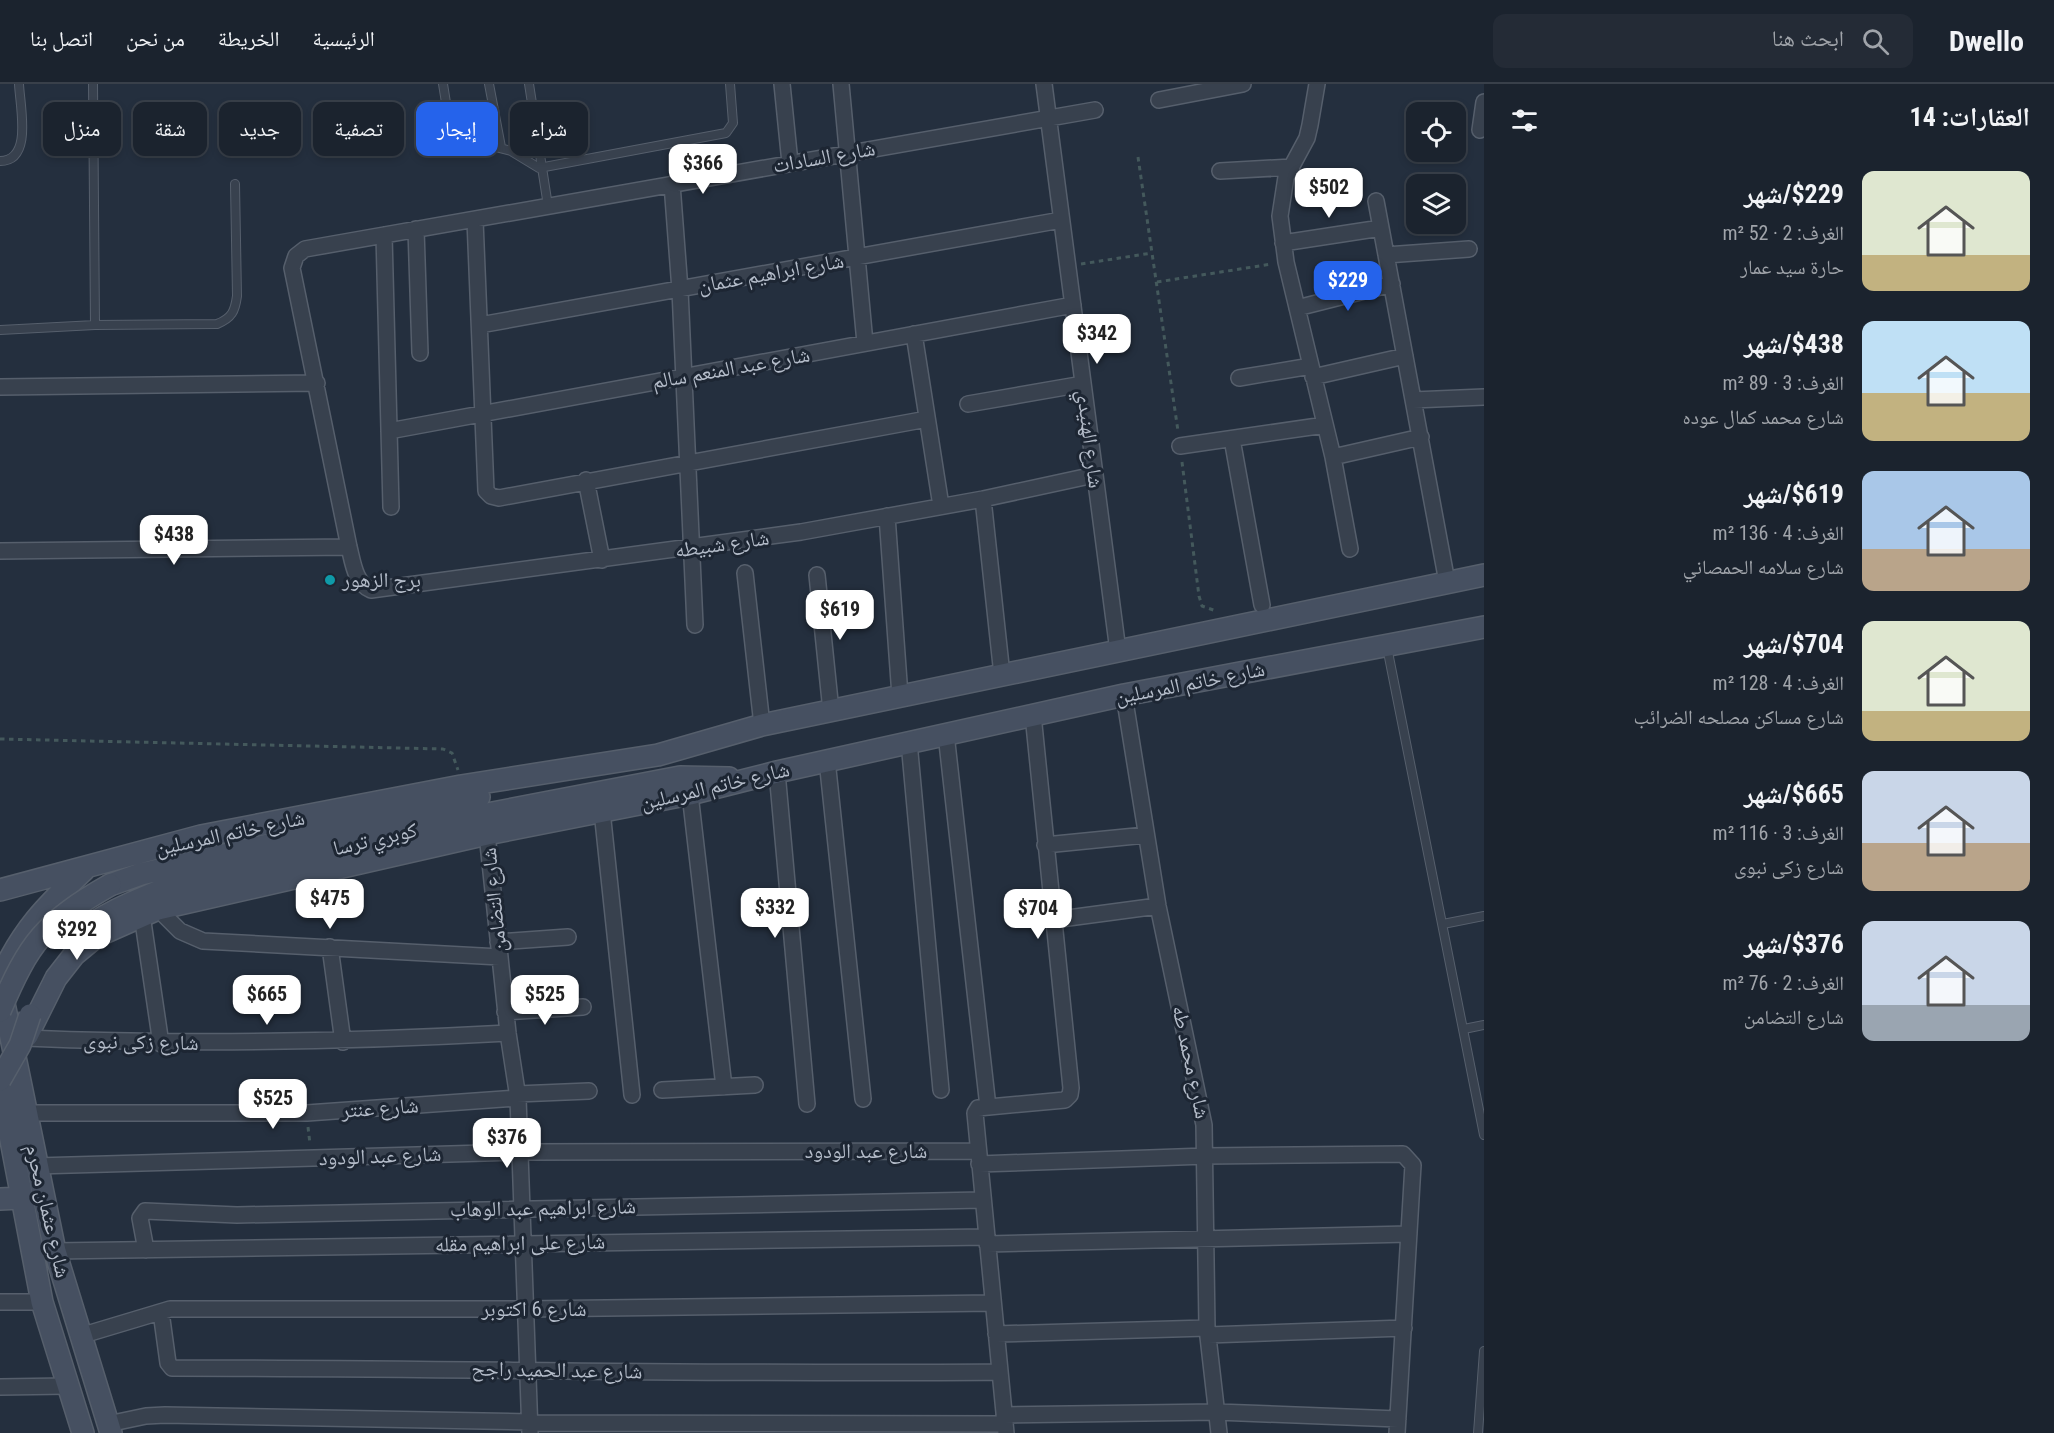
<!DOCTYPE html>
<html lang="ar">
<head>
<meta charset="utf-8">
<style>
	:root { --surface:#1b232e; --page:#242b36; --text:#f1f3f6; --muted:#a0a4aa; --line:#39404a; --accent:#2563eb }
	body { margin:0; font-family:"Roboto Condensed","Noto Naskh Arabic",sans-serif; background:var(--page); color:var(--text); direction:rtl; height:100vh; display:flex; flex-direction:column; font-size:22px; white-space:nowrap }
	* { box-sizing:border-box; margin:0 }
	p { font-size:20px; color:var(--muted) }
	.icon { flex:none; width:33px; height:33px; fill:none; stroke:currentColor; stroke-width:2; stroke-linecap:round; stroke-linejoin:round }
	.map { position:relative; flex:1; overflow:hidden; direction:ltr }
	.details { display:flex; flex-direction:column; background:var(--surface); width:570px }
	.details>* { flex:none }
	.banner { position:absolute; left:18px; top:18px; width:570px; height:54px; direction:rtl; display:flex; gap:12px }
	.buttons { position:absolute; left:1406px; top:18px; display:grid; gap:12px }
	.buttons a { display:grid; place-items:center; width:60px; height:60px; border-radius:12px; background:var(--surface); box-shadow:0 3px 9px #0003,0 0 0 2px var(--line); font-size:30px }
	.price { position:absolute; translate:-50% -51px; padding:0 14px; border-radius:12px; background:#fff; color:#222; font-size:20px; line-height:39px; filter:drop-shadow(0 2px 3px #0008) }
	.price::after { content:''; position:absolute; left:50%; top:36px; width:18px; height:14px; margin-left:-9px; background:inherit; clip-path:polygon(0 0,100% 0,50% 100%) }
	.price.current { background:var(--accent); color:#fff }
	ul { padding:0; list-style:none }
	li { display:flex; align-items:center; gap:18px; height:150px; padding:0 24px }
	li span { display:grid; place-items:center; flex:none; width:168px; height:120px; border-radius:12px; color:#555 }
	li>.icon { margin-inline-start:auto }
	span .icon { width:72px; height:72px; fill:#fffc; stroke-width:1 }
	li b { font-size:26px }
	h2 { display:flex; justify-content:space-between; align-items:center; height:72px; padding:0 24px; font-size:26px }
	.pill { padding:0 21px; border-radius:12px; background:var(--surface); box-shadow:0 3px 9px #0003,0 0 0 2px var(--line); font-size:21px; line-height:54px }
	.pill.current { background:var(--accent); color:#fff }
	header { display:flex; align-items:center; gap:36px; box-sizing:border-box; height:84px; padding:0 30px; background:var(--surface); border-bottom:2px solid var(--line) }
	header strong { font-size:28px }
	nav { display:flex; gap:33px; margin-inline-start:auto; font-size:21px }
	.search { width:420px; height:54px; background:var(--page); display:flex; align-items:center; gap:15px; box-sizing:border-box; padding:0 21px; border-radius:12px; color:var(--muted); font-size:22px }
	main { display:flex; flex:1; min-height:0 }
	.map>svg:first-child { display:block }
	.lines { fill:none; stroke-linecap:round; stroke-linejoin:round }
	.service-casing { stroke:#565f6c; stroke-width:10 }
	.minor-casing { stroke:#565f6c; stroke-width:18 }
	.secondary-casing { stroke:#565f6c; stroke-width:24 }
	.path { stroke:#44595c; stroke-width:3; stroke-dasharray:4.5 4.5; stroke-linecap:butt }
	.service { stroke:#38414e; stroke-width:8 }
	.minor { stroke:#38414e; stroke-width:15 }
	.secondary { stroke:#465061; stroke-width:21 }
	.secondary-bridge-casing { stroke:#565f6c; stroke-width:24; stroke-linecap:butt }
	.secondary-bridge { stroke:#465061; stroke-width:21 }
	.culture-dot { fill:#0f9aa8; stroke:#1d2633; stroke-width:2 }
	.labels { text-anchor:middle; dominant-baseline:central; stroke-width:6; stroke-linejoin:round; paint-order:stroke }
	.street-label { font-size:21px; fill:#b4bcc9; stroke:#1d2633 }
	.poi-label { font-size:21px; fill:#b4bcc9; stroke:#1d2633; text-anchor:start }
</style>
</head>
<body>
<header>
<strong>Dwello</strong>
<div class="search"><svg class="icon" aria-label="search" viewBox="0 0 24 24"><circle cx="10" cy="10" r="6"/><path d="M15 15l6 6"/></svg>ابحث هنا</div>
<nav><a>الرئيسية</a><a>الخريطة</a><a>من نحن</a><a>اتصل بنا</a></nav>
</header>
<main>
<section class="details">
<h2>العقارات: 14<svg class="icon" aria-label="filters" viewBox="0 0 24 24"><path d="M4 7h16M4 17h16"/><circle cx="9" cy="7" r="2"/><circle cx="15" cy="17" r="2"/></svg></h2>
<ul>
<li><span style="background:linear-gradient(#dfe7d0 70%,#c2b280 0)"><svg class="icon" aria-label="home" viewBox="0 0 24 24"><path d="M3 11l9-7 9 7M6 9v11h12V9"/></svg></span><div><b>$229/شهر</b><p>الغرف: 2 · 52 m²</p><p>حارة سيد عمار</p></div></li>
<li><span style="background:linear-gradient(#bfe0f5 60%,#c2b280 0)"><svg class="icon" aria-label="home" viewBox="0 0 24 24"><path d="M3 11l9-7 9 7M6 9v11h12V9"/></svg></span><div><b>$438/شهر</b><p>الغرف: 3 · 89 m²</p><p>شارع محمد كمال عوده</p></div></li>
<li><span style="background:linear-gradient(#a9c7e8 65%,#b9a48a 0)"><svg class="icon" aria-label="home" viewBox="0 0 24 24"><path d="M3 11l9-7 9 7M6 9v11h12V9"/></svg></span><div><b>$619/شهر</b><p>الغرف: 4 · 136 m²</p><p>شارع سلامه الحمصاني</p></div></li>
<li><span style="background:linear-gradient(#dfe7d0 75%,#c2b280 0)"><svg class="icon" aria-label="home" viewBox="0 0 24 24"><path d="M3 11l9-7 9 7M6 9v11h12V9"/></svg></span><div><b>$704/شهر</b><p>الغرف: 4 · 128 m²</p><p>شارع مساكن مصلحه الضرائب</p></div></li>
<li><span style="background:linear-gradient(#c9d6e8 60%,#b9a48a 0)"><svg class="icon" aria-label="home" viewBox="0 0 24 24"><path d="M3 11l9-7 9 7M6 9v11h12V9"/></svg></span><div><b>$665/شهر</b><p>الغرف: 3 · 116 m²</p><p>شارع زكى نبوى</p></div></li>
<li><span style="background:linear-gradient(#c9d6e8 70%,#9aa5b1 0)"><svg class="icon" aria-label="home" viewBox="0 0 24 24"><path d="M3 11l9-7 9 7M6 9v11h12V9"/></svg></span><div><b>$376/شهر</b><p>الغرف: 2 · 76 m²</p><p>شارع التضامن</p></div></li>
</ul>
</section>
<div class="map">
<svg width="1484" height="1349" viewBox="0 0 1484 1349">
	<rect width="100%" height="100%" fill="#242f3e"/>
	<g class="lines">
		<defs>
			<path id="service" d="M93 0 95 241
				M443 0 448 31 456 46 472 57 511 67 539 84 726 49 733 39 730 0
				M489 0 501 63
				M529 0 548 122
				M0 77C33 77 20 23 19 0
				M0 246 95 241 217 240C232 234 235 227 237 212L235 100
				M1387 563 1484 1051
				M1443 840 1484 832
				M1464 945 1484 941
				M1478 1349 1484 1267"/>
			<path id="minor" d="M782 0 790 79
				M841 0 865 259
				M1044 0 1118 567
				M1317 0 1310 41 1307 54 1286 93 1280 132 1286 178 1333 373 1350 465
				M1159 16 1243 0
				M1480 46 1484 18
				M1220 87 1292 83
				M672 100 680 206 695 541
				M1376 117 1447 498
				M475 136 486 407 491 412 499 414 927 335
				M416 145 420 269
				M384 151 391 423
				M1283 159 1381 144
				M1386 171 1469 165
				M1297 224 1392 200
				M480 241 1061 136
				M914 250 941 422
				M1313 293 1405 272
				M1239 294 1311 282
				M0 303 317 299
				M1413 316 1484 313
				M968 320 1083 300
				M389 347 1073 221
				M1232 355 1262 521
				M1180 362 1325 341
				M1333 373 1421 353
				M1094 391 983 415 801 448 371 506C355 499 353 479 349 463L292 184 296 172 305 165 1095 26
				M586 396 602 476
				M983 415 1002 591
				M887 432 900 612
				M0 467 349 463
				M745 489 762 641
				M817 491 831 627
				M1124 611 1158 822 1204 1041 1207 1244 1219 1349
				M946 650 988 1023
				M909 658 941 1006
				M827 676 863 1015
				M777 688 807 1020
				M690 710 724 1003
				M602 727 632 1011
				M487 750 508 949 518 1014 530 1349
				M1045 761 1146 751
				M158 825 180 847 203 857 500 873
				M142 831 161 960
				M1053 836 1158 822
				M498 858 568 853
				M330 863 343 958
				M505 928 583 923
				M26 954C188 961 346 958 508 949
				M662 1006 755 1001
				M517 1010 589 1007
				M26 1029H307L518 1014
				M979 1080 1206 1072 1403 1070 1413 1081 1397 1349
				M36 1082 521 1068 977 1067
				M987 1160 1409 1150
				M146 1166 140 1134 145 1127 237 1131 982 1116
				M55 1167 986 1153
				M0 1218H42
				M161 1228 168 1279 172 1284C448 1284 724 1291 999 1288
				M996 1250 1207 1244
				M1208 1251 1404 1244
				M80 1252 170 1225H526L993 1219
				M0 1303 67 1302
				M1004 1331 1217 1328 1398 1335
				M530 1339 1005 1340
				M108 1340 146 1332 165 1331 530 1338
				M1006 1349 975 1029 978 1024 1065 1016 1070 1011 1071 1004 1033 631"/>
			<path id="secondary" d="M110 801 141 790 479 713
				M0 806 201 752 461 702 658 671 762 641 1484 491
				M74 853C101 831 130 819 162 806L477 732 680 693 729 694
				M0 895C22 846 46 822 84 786
				M0 900 55 1167 111 1349
				M27 952 56 894 74 871 97 852 158 825 487 750 690 710 777 688 1124 611 1484 543
				M0 999 42 1218 83 1349
				M0 1115 21 1114"/>
		</defs>
		<use href="#service" class="service-casing"/>
		<use href="#minor" class="minor-casing"/>
		<use href="#secondary" class="secondary-casing"/>
		<path class="path" d="M1138 73 1178 347
			M1081 180 1152 169
			M1157 198 1272 180
			M1182 378 1199 512 1202 522 1216 527
			M0 655 443 665 452 669 458 686
			M308 1043 310 1060"/>
		<use href="#service" class="service"/>
		<use href="#minor" class="minor"/>
		<use href="#secondary" class="secondary"/>
		<defs>
			<path id="secondary-bridge" d="M0 927C29 858 45 838 110 801
				M0 996 20 961 30 931"/>
		</defs>
		<use href="#secondary-bridge" class="secondary-bridge-casing"/>
		<use href="#secondary-bridge" class="secondary-bridge"/>
	</g>
	<circle class="culture-dot" cx="330" cy="496" r="6"/>
	<g class="labels">
		<g class="street-label">
			<text transform="translate(824 73) rotate(-10)">شارع السادات</text>
			<text transform="translate(771 189) rotate(-10)">شارع ابراهيم عثمان</text>
			<text transform="translate(731 284) rotate(-10)">شارع عبد المنعم سالم</text>
			<text transform="translate(1090 355) rotate(83)">شارع الهنيدي</text>
			<text transform="translate(722 460) rotate(-8)">شارع شبيطه</text>
			<text transform="translate(1190 599) rotate(-11)">شارع خاتم المرسلين</text>
			<text transform="translate(715 702) rotate(-13)">شارع خاتم المرسلين</text>
			<text transform="translate(230 749) rotate(-12)">شارع خاتم المرسلين</text>
			<text transform="translate(375 755) rotate(-13)">كوبري ترسا</text>
			<text transform="translate(494 816) rotate(-96)">شارع التضامن</text>
			<text transform="translate(141 958) rotate(1)">شارع زكى نبوى</text>
			<text transform="translate(1191 978) rotate(78)">شارع محمد طه</text>
			<text transform="translate(380 1024) rotate(-4)">شارع عنتر</text>
			<text x="866" y="1067">شارع عبد الودود</text>
			<text transform="translate(380 1072) rotate(-2)">شارع عبد الودود</text>
			<text transform="translate(543 1124) rotate(-1)">شارع ابراهيم عبد الوهاب</text>
			<text transform="translate(48 1127) rotate(77)">شارع عثمان محرم</text>
			<text transform="translate(520 1159) rotate(-1)">شارع على ابراهيم مقله</text>
			<text x="534" y="1225">شارع 6 اكتوبر</text>
			<text transform="translate(557 1286) rotate(1)">شارع عبد الحميد راجح</text>
		</g>
		<g class="poi-label">
			<text x="342" y="496">برج الزهور</text>
		</g>
	</g>
</svg>
<div class="buttons">
<a><svg class="icon" aria-label="locate" viewBox="0 0 24 24"><circle cx="12" cy="12" r="6"/><path d="M12 2v4M12 18v4M2 12h4M18 12h4"/></svg></a>
<a><svg class="icon" aria-label="layers" viewBox="0 0 24 24"><path d="M12 4l9 5-9 5-9-5zM3 14l9 5 9-5"/></svg></a>
</div>
<b class="price" style="left:703px;top:111px">$366</b>
<b class="price" style="left:1329px;top:135px">$502</b>
<b class="price current" style="left:1348px;top:228px">$229</b>
<b class="price" style="left:1097px;top:281px">$342</b>
<b class="price" style="left:174px;top:482px">$438</b>
<b class="price" style="left:840px;top:557px">$619</b>
<b class="price" style="left:330px;top:846px">$475</b>
<b class="price" style="left:775px;top:855px">$332</b>
<b class="price" style="left:1038px;top:856px">$704</b>
<b class="price" style="left:77px;top:877px">$292</b>
<b class="price" style="left:267px;top:942px">$665</b>
<b class="price" style="left:545px;top:942px">$525</b>
<b class="price" style="left:273px;top:1046px">$525</b>
<b class="price" style="left:507px;top:1085px">$376</b>
<div class="banner">
<a class="pill">شراء</a>
<a class="pill current">إيجار</a>
<a class="pill">تصفية</a>
<a class="pill">جديد</a>
<a class="pill">شقة</a>
<a class="pill">منزل</a>
</div>
</div>
</main>
</body>
</html>
